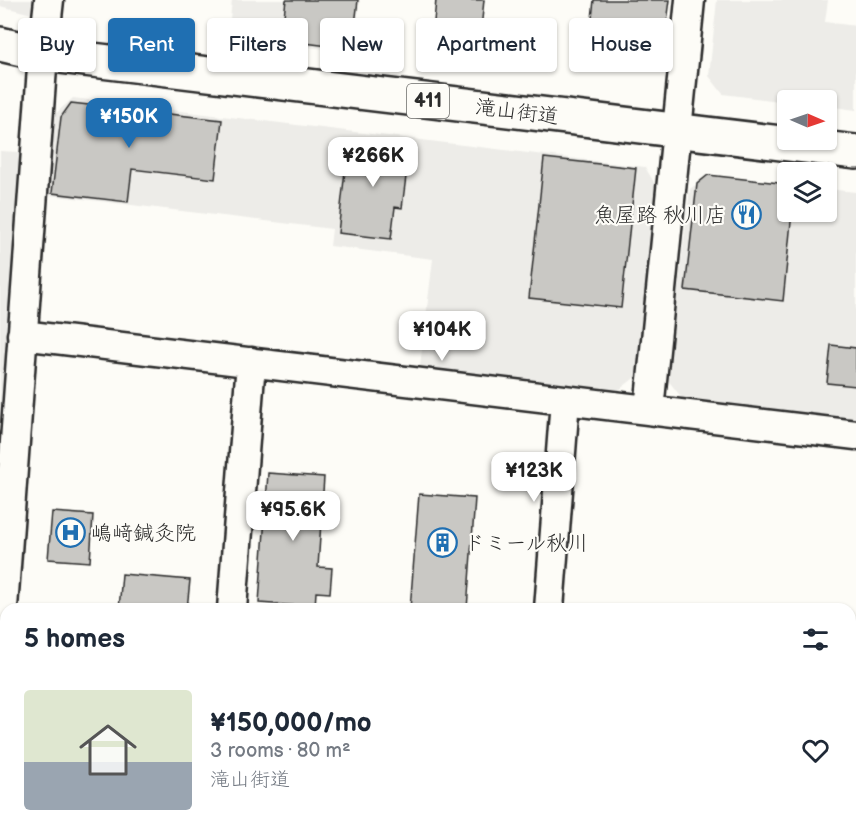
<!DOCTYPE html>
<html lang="en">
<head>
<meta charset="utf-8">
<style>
	:root { --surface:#fff; --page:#f6f6f7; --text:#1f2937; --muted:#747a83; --line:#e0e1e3; --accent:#1f6fb2 }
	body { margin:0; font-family:"Balsamiq Sans","Klee One",sans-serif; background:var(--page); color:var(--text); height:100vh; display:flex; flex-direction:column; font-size:22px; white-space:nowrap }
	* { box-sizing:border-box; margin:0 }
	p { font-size:20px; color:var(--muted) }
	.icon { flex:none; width:33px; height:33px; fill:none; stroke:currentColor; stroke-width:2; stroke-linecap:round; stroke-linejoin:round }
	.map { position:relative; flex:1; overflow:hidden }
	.sheet { position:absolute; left:0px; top:603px; width:856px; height:234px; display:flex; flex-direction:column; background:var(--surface); border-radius:18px 18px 0 0; box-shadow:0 2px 4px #0004 }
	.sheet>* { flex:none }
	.banner { position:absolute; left:18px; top:18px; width:820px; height:54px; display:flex; gap:12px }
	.needle { width:39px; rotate:92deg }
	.buttons { position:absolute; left:777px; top:90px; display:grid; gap:12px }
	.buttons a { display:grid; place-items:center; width:60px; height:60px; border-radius:6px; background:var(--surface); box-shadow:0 2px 4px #0004; font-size:30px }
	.price { position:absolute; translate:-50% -51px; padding:0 14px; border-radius:12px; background:#fff; color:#222; font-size:20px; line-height:39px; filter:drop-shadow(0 2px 3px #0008) }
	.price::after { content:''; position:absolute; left:50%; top:36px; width:18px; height:14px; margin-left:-9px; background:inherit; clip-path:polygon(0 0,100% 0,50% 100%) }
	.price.on { background:var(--accent); color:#fff }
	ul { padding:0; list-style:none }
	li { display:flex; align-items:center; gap:18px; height:150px; padding:0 24px }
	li+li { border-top:2px solid var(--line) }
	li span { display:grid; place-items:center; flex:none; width:168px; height:120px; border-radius:6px; color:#555 }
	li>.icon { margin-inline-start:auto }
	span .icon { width:72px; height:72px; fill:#fffc; stroke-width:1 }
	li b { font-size:26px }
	h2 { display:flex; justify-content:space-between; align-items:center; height:72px; padding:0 24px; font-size:26px }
	.chip { padding:0 21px; border-radius:6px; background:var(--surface); box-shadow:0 2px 4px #0004; font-size:21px; line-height:54px }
	.chip.on { background:var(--accent); color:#fff }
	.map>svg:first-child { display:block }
	.built { fill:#edece8 }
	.building { fill:#c9c8c4; stroke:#2b2b2b; stroke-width:1.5 }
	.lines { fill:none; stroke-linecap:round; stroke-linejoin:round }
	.minor-casing { stroke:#2b2b2b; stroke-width:33 }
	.trunk-casing { stroke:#2b2b2b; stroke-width:38 }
	.minor { stroke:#fdfcf7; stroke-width:28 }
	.trunk { stroke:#fdfcf7; stroke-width:33 }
	.labels { text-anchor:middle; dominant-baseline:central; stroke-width:4.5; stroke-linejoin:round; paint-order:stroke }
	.shield { fill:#fdfcf7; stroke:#6a6a68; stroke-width:1.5 }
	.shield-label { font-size:20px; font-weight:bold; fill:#2b2b2b }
	.street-label { font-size:21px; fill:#2b2b2b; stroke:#fdfcf7 }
	.poi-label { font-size:21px; fill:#2b2b2b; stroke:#fdfcf7; text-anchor:start }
</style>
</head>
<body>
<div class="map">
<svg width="856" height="837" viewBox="0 0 856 837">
	<rect width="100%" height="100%" fill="#fdfcf7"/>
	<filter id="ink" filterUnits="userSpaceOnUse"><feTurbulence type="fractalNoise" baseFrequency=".0167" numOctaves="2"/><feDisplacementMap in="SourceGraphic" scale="12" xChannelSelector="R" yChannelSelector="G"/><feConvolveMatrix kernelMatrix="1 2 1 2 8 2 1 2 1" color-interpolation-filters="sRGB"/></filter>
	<g filter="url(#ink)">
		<path class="built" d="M0 0H33L32 14 0 6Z
			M232 0H360L353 52 228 38Z
			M717 0H828L825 22 856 26V110L827 106 826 100 787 102 723 94 709 76Z
			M73 98 645 167 659 191 638 375 619 390 420 366 433 259 330 246 332 229 48 195 54 115Z
			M0 151 20 152 0 429Z
			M708 175 788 212H826L827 189 856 192V419L682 398 667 379 690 189Z"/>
		<path class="building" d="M286 0H358L352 49 281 40Z
			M436 0H484L478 58 431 54Z
			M594 0H670L665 37 591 28Z
			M71 103 222 120 215 179 132 169 128 202 52 193 61 117Z
			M371 140 410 145 402 208 395 207 391 239 338 233 348 144 370 147Z
			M544 158 636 168 621 308 529 298Z
			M708 175 788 184V212H792L783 301 685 290 697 184Z
			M831 345 856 348V386L827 383Z
			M268 473 324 477 318 567 332 568 330 593 316 592 315 607 259 603Z
			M419 494 475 498 467 609H410Z
			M52 512 93 515 90 562 48 559Z
			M122 574 190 580 187 609H119Z"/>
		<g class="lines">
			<defs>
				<path id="minor" d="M22 335 856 435
					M649 410 690 0
					M232 609 251 362
					M549 609 565 400
					M0 649 43 54 49 0
					M850 728H856
					M214 837V831
					M532 837V831"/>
				<path id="trunk" d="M0 44 43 54 856 152"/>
			</defs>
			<use href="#minor" class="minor-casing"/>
			<use href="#trunk" class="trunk-casing"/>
			<use href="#minor" class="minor"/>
			<use href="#trunk" class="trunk"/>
		</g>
	</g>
	<defs>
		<symbol id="restaurant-ring" viewBox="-11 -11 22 22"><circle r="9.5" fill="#fdfcf7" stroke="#1f6fb2" stroke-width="1.5"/><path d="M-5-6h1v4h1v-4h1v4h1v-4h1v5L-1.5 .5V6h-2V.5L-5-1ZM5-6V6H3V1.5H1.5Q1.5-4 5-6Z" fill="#1f6fb2"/></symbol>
		<symbol id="hospital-ring" viewBox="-11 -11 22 22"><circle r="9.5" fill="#fdfcf7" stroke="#1f6fb2" stroke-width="1.5"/><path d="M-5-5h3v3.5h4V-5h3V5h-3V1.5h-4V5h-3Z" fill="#1f6fb2"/></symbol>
		<symbol id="building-ring" viewBox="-11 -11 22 22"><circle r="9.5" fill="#fdfcf7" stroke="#1f6fb2" stroke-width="1.5"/><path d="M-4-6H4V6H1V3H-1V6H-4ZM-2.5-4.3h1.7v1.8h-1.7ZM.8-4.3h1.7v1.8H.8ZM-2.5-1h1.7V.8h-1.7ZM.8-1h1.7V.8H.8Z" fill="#1f6fb2"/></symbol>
	</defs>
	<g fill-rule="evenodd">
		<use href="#restaurant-ring" x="730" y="198" width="33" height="33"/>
		<use href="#hospital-ring" x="54" y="516" width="33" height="33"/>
		<use href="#building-ring" x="426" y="526" width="33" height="33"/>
	</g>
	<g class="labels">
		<rect class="shield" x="407" y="84" width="42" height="34" rx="4.5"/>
		<g class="shield-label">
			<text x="428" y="101">411</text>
		</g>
		<g class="street-label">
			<text transform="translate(517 112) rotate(7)">滝山街道</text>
		</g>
		<g class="poi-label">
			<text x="726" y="215" text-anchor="end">魚屋路 秋川店</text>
			<text x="91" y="533">嶋﨑鍼灸院</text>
			<text x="464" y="543">ドミール秋川</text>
		</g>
	</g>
</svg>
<div class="buttons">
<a><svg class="needle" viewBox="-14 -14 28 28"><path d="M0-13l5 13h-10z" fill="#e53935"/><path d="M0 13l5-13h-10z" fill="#747a83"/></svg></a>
<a><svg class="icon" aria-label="layers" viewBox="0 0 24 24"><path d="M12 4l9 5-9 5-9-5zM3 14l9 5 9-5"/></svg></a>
</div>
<b class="price on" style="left:129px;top:149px">¥150K</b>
<b class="price" style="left:373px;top:188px">¥266K</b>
<b class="price" style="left:442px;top:362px">¥104K</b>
<b class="price" style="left:534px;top:503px">¥123K</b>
<b class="price" style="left:293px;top:542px">¥95.6K</b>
<div class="banner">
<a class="chip">Buy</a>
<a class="chip on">Rent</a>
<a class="chip">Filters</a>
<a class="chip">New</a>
<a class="chip">Apartment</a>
<a class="chip">House</a>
</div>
<section class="sheet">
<h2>5 homes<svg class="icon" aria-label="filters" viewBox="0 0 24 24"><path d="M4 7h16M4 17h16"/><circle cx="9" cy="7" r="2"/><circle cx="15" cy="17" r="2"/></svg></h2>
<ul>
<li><span style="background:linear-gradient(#dfe7d0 60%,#9aa5b1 0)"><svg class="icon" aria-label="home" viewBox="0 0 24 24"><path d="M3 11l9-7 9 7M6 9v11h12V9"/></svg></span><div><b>¥150,000/mo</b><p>3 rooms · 80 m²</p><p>滝山街道</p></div><svg class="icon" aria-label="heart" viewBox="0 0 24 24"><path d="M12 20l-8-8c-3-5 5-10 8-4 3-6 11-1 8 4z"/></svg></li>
</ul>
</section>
</div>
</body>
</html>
